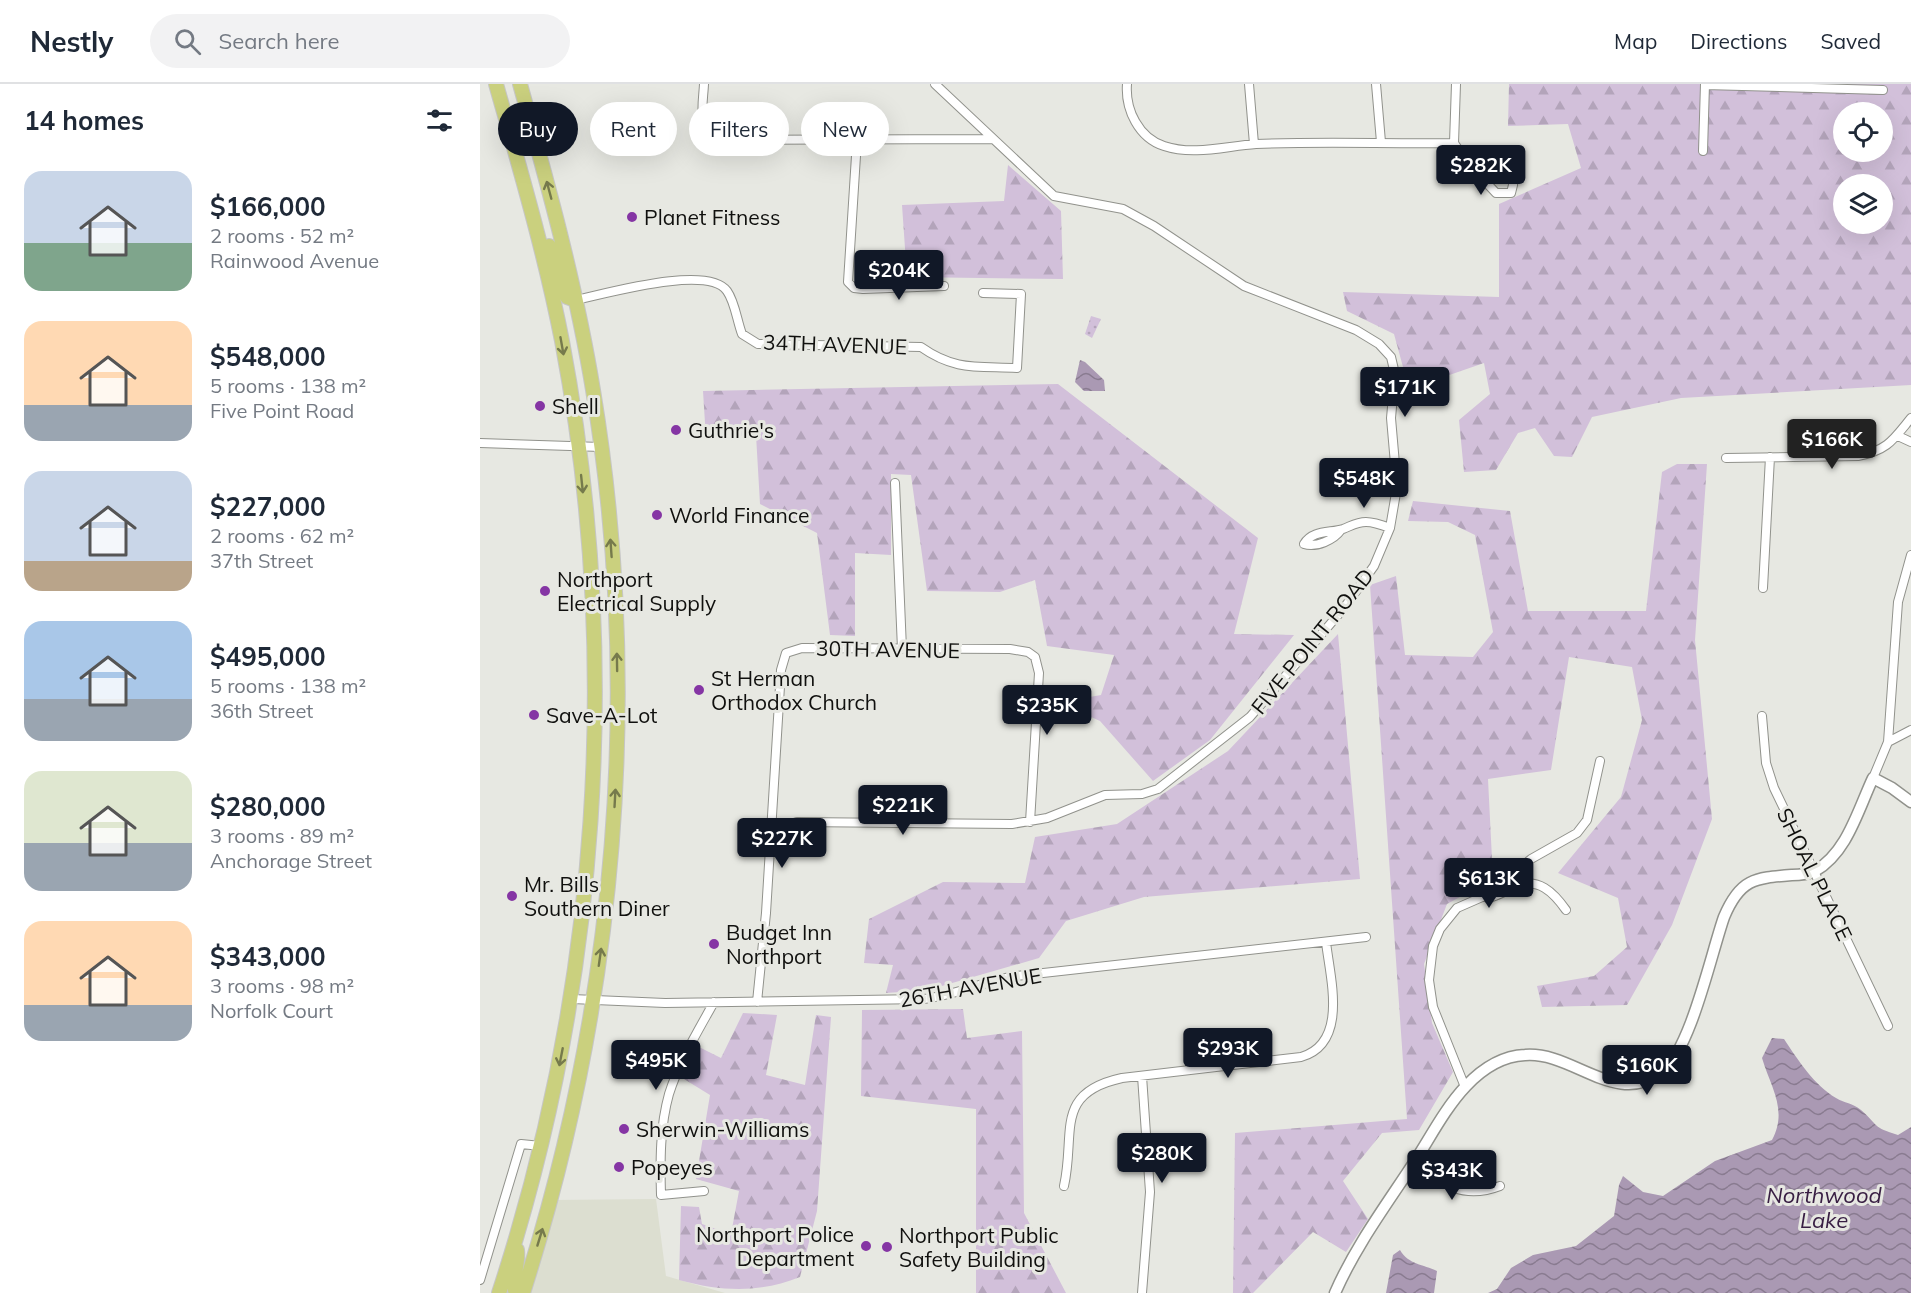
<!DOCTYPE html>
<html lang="en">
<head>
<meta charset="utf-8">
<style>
	:root { --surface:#fff; --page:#f2f2f3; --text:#1f2937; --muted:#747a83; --line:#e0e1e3; --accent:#111827 }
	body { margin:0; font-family:Mulish,sans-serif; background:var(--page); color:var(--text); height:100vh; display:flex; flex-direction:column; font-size:22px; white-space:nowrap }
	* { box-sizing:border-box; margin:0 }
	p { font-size:20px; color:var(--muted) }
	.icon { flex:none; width:33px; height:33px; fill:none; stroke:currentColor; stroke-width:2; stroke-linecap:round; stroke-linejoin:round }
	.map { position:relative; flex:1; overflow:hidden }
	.panel { display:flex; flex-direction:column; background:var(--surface); width:480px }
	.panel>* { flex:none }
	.guide { position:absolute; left:18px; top:18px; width:570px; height:54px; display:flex; gap:12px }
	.fabs { position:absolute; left:1353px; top:18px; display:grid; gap:12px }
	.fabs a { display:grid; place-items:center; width:60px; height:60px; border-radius:50%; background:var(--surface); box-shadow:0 6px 24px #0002; font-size:30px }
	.price { position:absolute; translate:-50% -51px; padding:0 14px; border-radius:6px; background:var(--accent); color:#fff; font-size:20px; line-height:39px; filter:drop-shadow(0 2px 3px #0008) }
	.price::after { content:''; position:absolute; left:50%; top:36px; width:18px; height:14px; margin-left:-9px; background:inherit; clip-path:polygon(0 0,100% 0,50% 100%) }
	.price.active { background:#222; color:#fff }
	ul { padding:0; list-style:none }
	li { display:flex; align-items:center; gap:18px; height:150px; padding:0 24px }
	li span { display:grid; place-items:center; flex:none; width:168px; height:120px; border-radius:18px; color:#555 }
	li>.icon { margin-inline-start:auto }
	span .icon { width:72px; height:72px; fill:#fffc; stroke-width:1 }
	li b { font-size:26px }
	h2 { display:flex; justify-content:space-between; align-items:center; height:72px; padding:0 24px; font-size:26px }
	.tag { padding:0 21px; border-radius:27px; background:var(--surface); box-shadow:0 6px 24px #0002; font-size:21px; line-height:54px }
	.tag.active { background:var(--accent); color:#fff }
	header { display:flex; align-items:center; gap:36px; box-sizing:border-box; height:84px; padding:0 30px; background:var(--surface); border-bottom:2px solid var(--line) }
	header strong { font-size:28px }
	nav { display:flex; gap:33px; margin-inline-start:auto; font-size:21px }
	.search { width:420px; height:54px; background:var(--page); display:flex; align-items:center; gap:15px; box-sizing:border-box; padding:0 21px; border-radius:33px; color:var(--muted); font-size:22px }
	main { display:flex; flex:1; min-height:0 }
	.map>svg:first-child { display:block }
	.built { fill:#dcded0 }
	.forest { fill:url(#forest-firs); fill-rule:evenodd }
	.park { fill:url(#park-dots) }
	.water { fill:url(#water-waves) }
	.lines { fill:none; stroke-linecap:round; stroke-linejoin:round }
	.minor-casing { stroke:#91928c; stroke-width:10 }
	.tertiary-casing { stroke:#91928c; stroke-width:13 }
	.trunk-casing { stroke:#c6c6c5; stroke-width:16 }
	.minor { stroke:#fff; stroke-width:8 }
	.tertiary { stroke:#fff; stroke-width:10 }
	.trunk { stroke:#cad07e; stroke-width:14 }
	.oneway { stroke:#767a4c }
	.poi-dot { fill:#8535a4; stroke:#e7e8e2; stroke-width:2 }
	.labels { text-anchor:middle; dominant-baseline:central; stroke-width:6; stroke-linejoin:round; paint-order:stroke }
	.poi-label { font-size:21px; fill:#10100e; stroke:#e7e8e2; text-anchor:start }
	.street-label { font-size:21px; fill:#10100e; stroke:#e7e8e2 }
	.water-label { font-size:22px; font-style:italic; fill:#381e43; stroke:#e7e8e2 }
</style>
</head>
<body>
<header>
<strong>Nestly</strong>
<div class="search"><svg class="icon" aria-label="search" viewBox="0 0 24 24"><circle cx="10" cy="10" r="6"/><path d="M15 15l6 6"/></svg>Search here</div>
<nav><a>Map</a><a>Directions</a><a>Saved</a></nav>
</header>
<main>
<section class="panel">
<h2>14 homes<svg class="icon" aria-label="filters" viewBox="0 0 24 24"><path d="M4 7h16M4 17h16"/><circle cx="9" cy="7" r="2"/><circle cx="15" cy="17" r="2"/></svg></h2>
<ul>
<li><span style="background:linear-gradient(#c9d6e8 60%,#7fa58c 0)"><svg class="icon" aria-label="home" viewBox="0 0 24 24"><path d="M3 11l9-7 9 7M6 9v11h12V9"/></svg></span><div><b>$166,000</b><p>2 rooms · 52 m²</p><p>Rainwood Avenue</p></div></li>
<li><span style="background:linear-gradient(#ffd9b3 70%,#9aa5b1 0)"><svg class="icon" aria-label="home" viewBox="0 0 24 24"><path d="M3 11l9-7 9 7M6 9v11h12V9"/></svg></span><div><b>$548,000</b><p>5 rooms · 138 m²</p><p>Five Point Road</p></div></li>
<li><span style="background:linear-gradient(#c9d6e8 75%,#b9a48a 0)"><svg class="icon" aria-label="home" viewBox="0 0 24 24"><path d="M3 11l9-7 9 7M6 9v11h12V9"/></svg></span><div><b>$227,000</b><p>2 rooms · 62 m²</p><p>37th Street</p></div></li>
<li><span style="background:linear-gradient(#a9c7e8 65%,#9aa5b1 0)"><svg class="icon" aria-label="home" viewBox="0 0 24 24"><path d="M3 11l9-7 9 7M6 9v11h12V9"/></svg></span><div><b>$495,000</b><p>5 rooms · 138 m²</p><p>36th Street</p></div></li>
<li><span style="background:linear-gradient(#dfe7d0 60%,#9aa5b1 0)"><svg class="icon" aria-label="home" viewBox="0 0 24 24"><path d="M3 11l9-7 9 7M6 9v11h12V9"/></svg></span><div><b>$280,000</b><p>3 rooms · 89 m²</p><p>Anchorage Street</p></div></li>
<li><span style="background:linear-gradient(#ffd9b3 70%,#9aa5b1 0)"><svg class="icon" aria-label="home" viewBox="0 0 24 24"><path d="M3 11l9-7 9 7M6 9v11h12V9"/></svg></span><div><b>$343,000</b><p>3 rooms · 98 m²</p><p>Norfolk Court</p></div></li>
</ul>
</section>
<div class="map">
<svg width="1431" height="1209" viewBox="0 0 1431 1209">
	<defs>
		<pattern id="forest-firs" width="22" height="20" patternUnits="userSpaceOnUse" patternTransform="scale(1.5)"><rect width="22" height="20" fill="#d2c0da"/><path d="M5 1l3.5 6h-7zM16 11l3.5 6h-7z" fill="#b3a4ba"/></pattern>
		<pattern id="park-dots" width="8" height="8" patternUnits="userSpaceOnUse" patternTransform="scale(1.5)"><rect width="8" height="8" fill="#d2c0da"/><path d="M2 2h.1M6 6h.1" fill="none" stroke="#b3a4ba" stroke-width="1.8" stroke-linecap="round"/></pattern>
		<pattern id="water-waves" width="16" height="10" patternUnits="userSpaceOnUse" patternTransform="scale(1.5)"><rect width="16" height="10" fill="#aa99b3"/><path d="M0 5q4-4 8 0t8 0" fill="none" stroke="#897b90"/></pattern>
	</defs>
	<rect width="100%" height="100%" fill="#e7e8e2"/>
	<path class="built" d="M176 1115 186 1192 245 1209H43L71 1116Z"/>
	<path class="forest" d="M1029 0H1431V301L1201 314 1112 333 1092 373 1074 372 1055 344 1038 349 1016 386 984 388 979 336 1010 310 1004 279 929 305 914 250 867 227 863 208 1019 213V120L1101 84 1088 40 1028 42ZM1364 28H1402V68H1364ZM1364 100H1402V140H1364Z
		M528 81 581 127 583 195 427 193 422 121 524 117Z
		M578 300 778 454 754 550 814 551 730 656 673 697 620 637 591 624 593 616 621 611 634 571 567 562 555 496 520 508 447 507 431 391 411 390V471L375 469V552L350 551 337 449 280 420 276 351 226 355 223 307Z
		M1197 380H1227L1215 556 1232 735 1192 841 1147 921 1062 923 1057 902 1114 892 1147 863 1138 814 1078 789 1141 713 1162 636 1152 583 1089 573 1071 686 1008 695 1013 795 967 820 944 880 952 939 973 988 939 1046 902 1049 863 1097 888 1135 866 1168 833 1148 773 1209H753L755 1049 927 1035 890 501 916 492 925 571 993 573 1013 548 995 451 968 438 928 437 933 417 1030 427 1048 527H1166L1182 388Z
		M858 550 880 795 664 813 586 837 559 874 448 906 406 909 413 881 384 879 389 835 463 798 545 799 555 753 637 740 748 667Z
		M483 925 487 954 542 947 544 1129 586 1209H496V1025L381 1012 382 926Z
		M263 929 297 931 286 991 325 1001 336 931 351 933 337 1127 320 1193C280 1209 243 1208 199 1196L201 1122 219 1123 222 1140 251 1150 259 1107 216 1095 230 1011 204 995 219 963 241 974Z"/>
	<path class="park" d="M611 232 621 235 612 254 605 250Z"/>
	<path class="water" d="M600 276 605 278 624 296 625 307H604L595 298Z
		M1292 954 1304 955C1318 976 1334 1001 1356 1014 1364 1019 1373 1019 1381 1026 1399 1042 1392 1043 1418 1051L1431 1043V1209H1008L1017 1205 1031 1184 1053 1171 1096 1162 1134 1132 1139 1101 1143 1092 1163 1108 1183 1112 1235 1077 1292 1056C1308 1026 1291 1004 1282 974Z
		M920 1166C929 1181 943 1180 957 1187L954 1209H906L913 1171Z"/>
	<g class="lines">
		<defs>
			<path id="minor" d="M224 0C223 22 216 45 240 56L512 55
				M647 0C645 26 659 54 684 62 714 72 746 62 776 60 842 57 908 60 974 59
				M769 0 774 60
				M896 0 901 58
				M976 0 974 59 986 77 1016 109H1031L1033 101
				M1225 1 1403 6
				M377 56 368 198 374 204 383 205 464 202
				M1223 67 1225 0
				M95 216C125 210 228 180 247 207 255 218 257 237 262 250L278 260 441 263C475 287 497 282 537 284L541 210 503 209
				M1418 352 1431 358
				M0 359 121 363
				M1246 374 1378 372C1408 366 1413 356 1431 334
				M415 399 422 565
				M861 446C854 456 836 464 824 460 832 446 850 449 863 445 871 442 877 438 886 438 894 438 902 441 910 444
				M1283 504 1290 373
				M1282 632 1286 679 1294 704 1408 942
				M1408 658 1431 646
				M1393 694 1408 658 1418 518 1431 471
				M291 747 317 738 532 740 567 734 625 711 662 710 678 705 770 633 864 524 894 482 910 444 917 403 911 334 915 290 911 273 899 260 876 246 764 202 674 142 643 125 574 112 455 0
				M1008 814C1018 812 1025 807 1035 803 1058 792 1074 809 1086 826
				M92 915 185 919 444 915C476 911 505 897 536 892L886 853
				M277 918 286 829 301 586 306 569 322 564 530 565 548 568 555 573 559 589 550 738
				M662 992 670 1108 662 1209
				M985 1003 953 923 949 896 953 862 960 845 977 824 1009 810 1051 775 1097 749 1107 736 1120 677
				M935 1077C963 1101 983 1116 1020 1102
				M584 1102C596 1049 573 1009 642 994L821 973C869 959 850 894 846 858
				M224 1107 181 1111C180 1077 180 1042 189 1010 199 978 218 947 234 918
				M0 1196 41 1060 61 1062"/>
			<path id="tertiary" d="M855 1209C876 1161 907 1120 935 1077 951 1052 966 1023 986 1002 1002 985 1022 972 1045 971 1093 967 1136 1024 1182 988 1211 965 1231 870 1244 833 1260 795 1274 794 1312 791 1319 791 1328 790 1335 787 1367 769 1378 726 1393 694L1412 704 1431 718"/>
			<path id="trunk" d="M16 0C40 85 65 170 82 257 142 574 119 903 19 1209
				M40 0C68 101 96 202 113 306 163 608 136 918 43 1209
				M69 162 87 213 95 216
				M37 1166C39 1179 32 1193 35 1206L41 1209"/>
		</defs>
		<use href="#minor" class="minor-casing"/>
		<use href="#tertiary" class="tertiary-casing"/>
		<use href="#trunk" class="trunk-casing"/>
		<use href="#minor" class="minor"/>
		<use href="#tertiary" class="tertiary"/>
		<use href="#trunk" class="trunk"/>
	</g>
	<defs><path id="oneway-shaft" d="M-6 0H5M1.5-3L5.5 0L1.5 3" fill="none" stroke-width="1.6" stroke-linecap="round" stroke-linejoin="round" transform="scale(1.5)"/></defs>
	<g class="oneway">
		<use href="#oneway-shaft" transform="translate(69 106) rotate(-105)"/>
		<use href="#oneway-shaft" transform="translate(82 262) rotate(80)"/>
		<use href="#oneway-shaft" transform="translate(102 400) rotate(84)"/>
		<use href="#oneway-shaft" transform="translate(131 464) rotate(-94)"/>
		<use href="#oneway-shaft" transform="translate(137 578) rotate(-91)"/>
		<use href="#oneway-shaft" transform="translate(135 714) rotate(-87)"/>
		<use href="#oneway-shaft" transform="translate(120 873) rotate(-82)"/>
		<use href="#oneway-shaft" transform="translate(81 973) rotate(101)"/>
		<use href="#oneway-shaft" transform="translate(60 1153) rotate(-73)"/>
	</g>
	<g class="poi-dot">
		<circle cx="152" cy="133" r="6"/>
		<circle cx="60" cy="322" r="6"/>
		<circle cx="196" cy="346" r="6"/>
		<circle cx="177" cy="431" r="6"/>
		<circle cx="65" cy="507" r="6"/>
		<circle cx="219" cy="606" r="6"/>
		<circle cx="54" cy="631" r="6"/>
		<circle cx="32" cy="812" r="6"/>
		<circle cx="234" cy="860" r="6"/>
		<circle cx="144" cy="1045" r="6"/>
		<circle cx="139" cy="1083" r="6"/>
		<circle cx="386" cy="1162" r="6"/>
		<circle cx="407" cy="1163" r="6"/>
	</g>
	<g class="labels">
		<g class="poi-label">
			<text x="164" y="133">Planet Fitness</text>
			<text x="72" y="322">Shell</text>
			<text x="208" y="346">Guthrie's</text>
			<text x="189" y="431">World Finance</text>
			<text x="77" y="495">Northport<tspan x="77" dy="24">Electrical Supply</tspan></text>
			<text x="231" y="594">St Herman<tspan x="231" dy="24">Orthodox Church</tspan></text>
			<text x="66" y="631">Save-A-Lot</text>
			<text x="44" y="800">Mr. Bills<tspan x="44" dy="24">Southern Diner</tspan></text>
			<text x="246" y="848">Budget Inn<tspan x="246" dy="24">Northport</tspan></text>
			<text x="156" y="1045">Sherwin-Williams</text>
			<text x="151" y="1083">Popeyes</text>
			<text x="374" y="1150" text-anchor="end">Northport Police<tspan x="374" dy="24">Department</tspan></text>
			<text x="419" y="1151">Northport Public<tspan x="419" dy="24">Safety Building</tspan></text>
		</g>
		<g class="street-label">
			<text transform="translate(355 260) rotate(2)">34TH AVENUE</text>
			<text transform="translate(832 557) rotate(-51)">FIVE POINT ROAD</text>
			<text transform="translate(408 565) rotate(1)">30TH AVENUE</text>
			<text transform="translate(1335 790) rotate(64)">SHOAL PLACE</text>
			<text transform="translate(490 903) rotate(-10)">26TH AVENUE</text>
		</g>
		<g class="water-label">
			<text x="1344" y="1111">Northwood<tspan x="1344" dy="25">Lake</tspan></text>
		</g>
	</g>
</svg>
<div class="fabs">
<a><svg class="icon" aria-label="locate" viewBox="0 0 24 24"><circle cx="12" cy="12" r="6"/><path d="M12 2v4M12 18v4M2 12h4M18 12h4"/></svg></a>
<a><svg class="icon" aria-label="layers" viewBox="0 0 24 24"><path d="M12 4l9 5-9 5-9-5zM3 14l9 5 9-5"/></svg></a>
</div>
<b class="price" style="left:1001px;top:112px">$282K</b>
<b class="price" style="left:419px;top:217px">$204K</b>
<b class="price" style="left:925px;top:334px">$171K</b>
<b class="price active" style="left:1352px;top:386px">$166K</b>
<b class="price" style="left:884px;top:425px">$548K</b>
<b class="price" style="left:567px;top:652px">$235K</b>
<b class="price" style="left:423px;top:752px">$221K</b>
<b class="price" style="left:302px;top:785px">$227K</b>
<b class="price" style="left:1009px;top:825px">$613K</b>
<b class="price" style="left:748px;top:995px">$293K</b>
<b class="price" style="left:176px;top:1007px">$495K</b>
<b class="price" style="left:1167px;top:1012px">$160K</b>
<b class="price" style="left:682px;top:1100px">$280K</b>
<b class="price" style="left:972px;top:1117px">$343K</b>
<div class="guide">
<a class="tag active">Buy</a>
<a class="tag">Rent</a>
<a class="tag">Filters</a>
<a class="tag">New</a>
</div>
</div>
</main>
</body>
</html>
